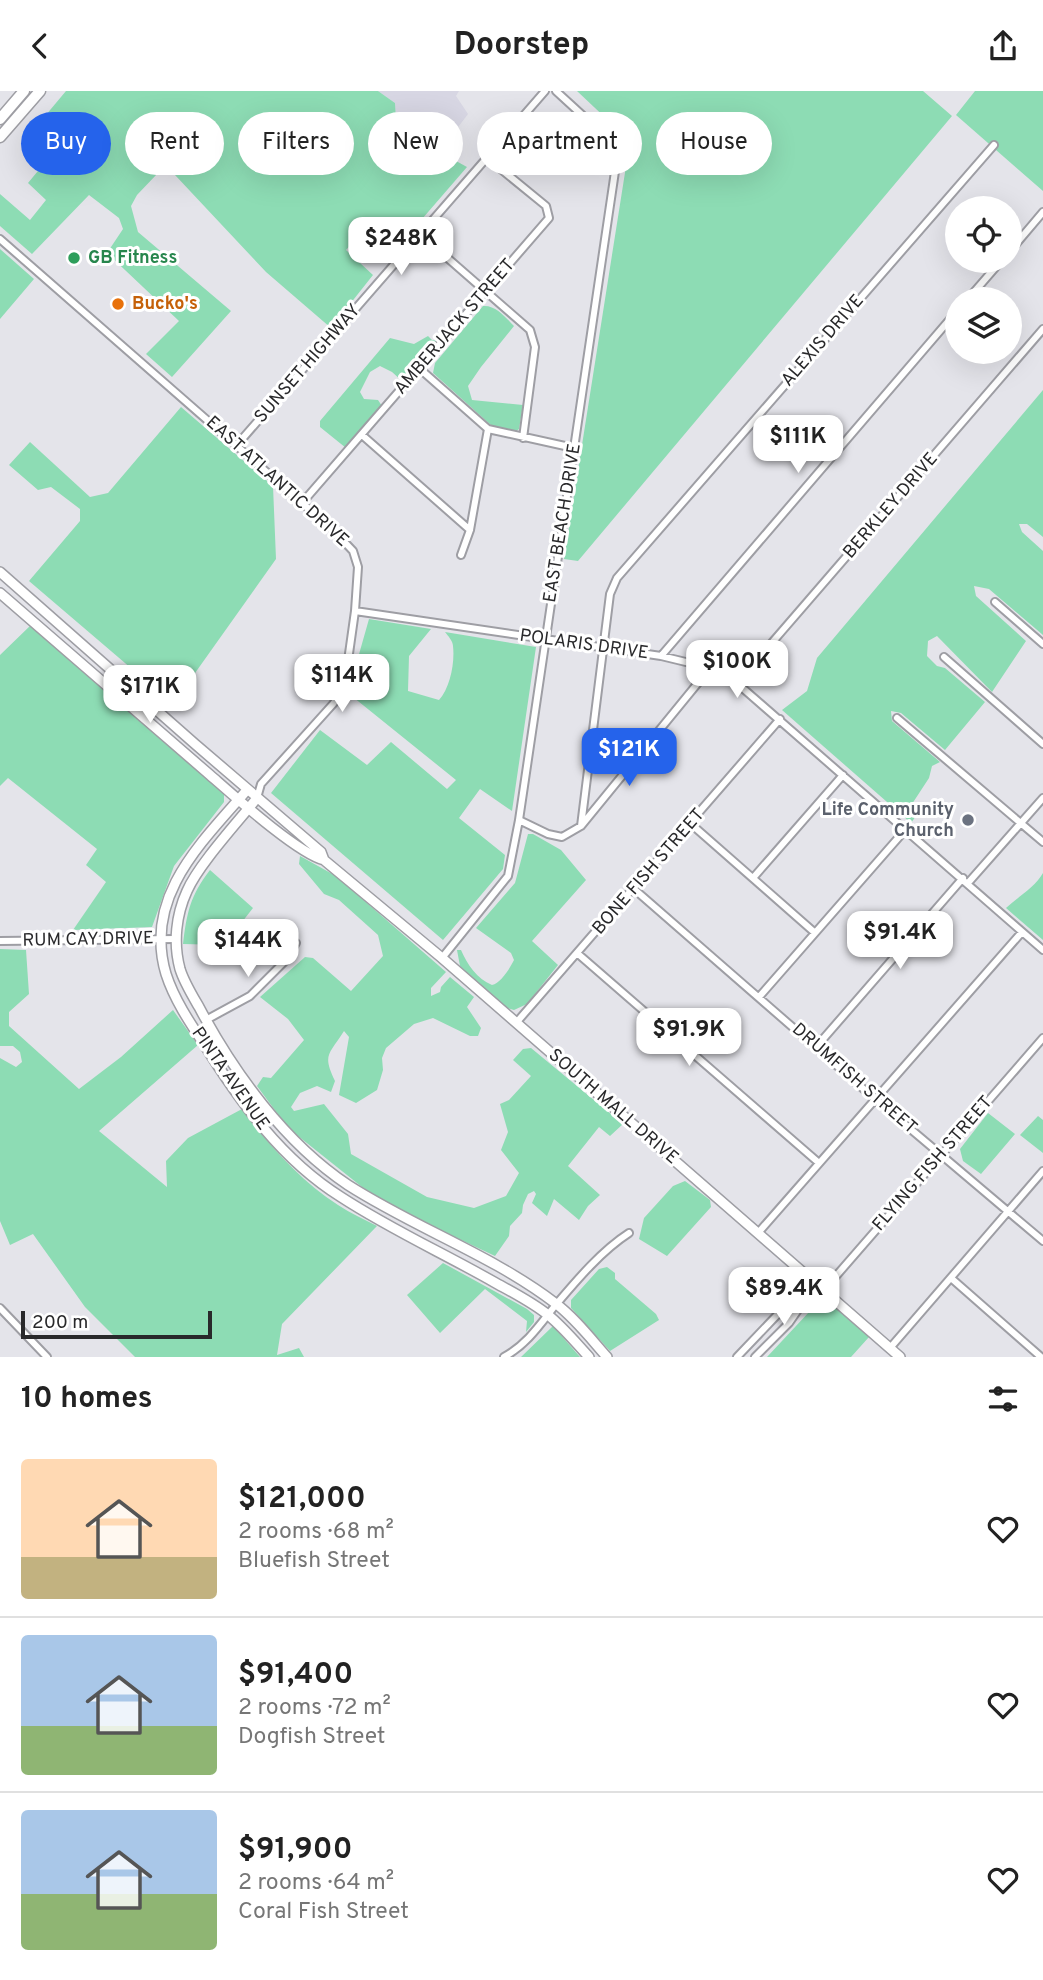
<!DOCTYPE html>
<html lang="en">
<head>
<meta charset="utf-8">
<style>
	:root { --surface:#fff; --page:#f6f6f6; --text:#222; --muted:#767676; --line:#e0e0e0; --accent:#2563eb }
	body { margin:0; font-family:Overpass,sans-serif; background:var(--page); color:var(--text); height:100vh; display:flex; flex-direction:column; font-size:26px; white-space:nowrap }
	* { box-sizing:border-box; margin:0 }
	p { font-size:23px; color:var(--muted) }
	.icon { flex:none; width:38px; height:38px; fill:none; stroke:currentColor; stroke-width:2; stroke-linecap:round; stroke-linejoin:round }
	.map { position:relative; height:1266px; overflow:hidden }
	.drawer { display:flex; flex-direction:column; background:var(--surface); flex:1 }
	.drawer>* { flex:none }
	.top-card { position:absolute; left:21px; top:21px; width:1001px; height:63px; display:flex; gap:14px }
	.buttons { position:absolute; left:945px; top:105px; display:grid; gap:14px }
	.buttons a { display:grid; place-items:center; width:77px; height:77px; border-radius:50%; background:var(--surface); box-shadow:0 7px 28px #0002; font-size:35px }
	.scale { position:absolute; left:21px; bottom:18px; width:191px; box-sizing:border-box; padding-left:7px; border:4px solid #29292b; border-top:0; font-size:19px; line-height:24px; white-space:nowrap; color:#29292b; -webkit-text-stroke:5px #fff; paint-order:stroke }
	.price { position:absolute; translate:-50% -60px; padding:0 16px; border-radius:14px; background:#fff; color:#222; font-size:23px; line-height:46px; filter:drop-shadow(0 2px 4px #0008) }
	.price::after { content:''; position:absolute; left:50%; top:42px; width:21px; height:16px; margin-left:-10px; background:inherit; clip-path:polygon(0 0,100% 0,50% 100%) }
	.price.selected { background:var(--accent); color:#fff }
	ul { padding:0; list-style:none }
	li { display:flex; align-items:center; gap:21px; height:175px; padding:0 21px }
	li+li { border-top:2px solid var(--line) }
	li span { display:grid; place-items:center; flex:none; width:196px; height:140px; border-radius:7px; color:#555 }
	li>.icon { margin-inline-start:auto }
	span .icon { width:84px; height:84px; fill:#fffc; stroke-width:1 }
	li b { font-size:30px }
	h2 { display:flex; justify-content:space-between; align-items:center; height:84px; padding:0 21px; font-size:30px }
	.chip { padding:0 24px; border-radius:32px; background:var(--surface); box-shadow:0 7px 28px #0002; font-size:24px; line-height:63px }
	.chip.selected { background:var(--accent); color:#fff }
	header { display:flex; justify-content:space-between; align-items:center; height:91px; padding:0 21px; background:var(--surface); font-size:32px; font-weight:700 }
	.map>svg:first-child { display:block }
	.built { fill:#d7d6e3 }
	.green { fill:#8ddcb4 }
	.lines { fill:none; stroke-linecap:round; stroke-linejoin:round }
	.street-casing { stroke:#9e9ea4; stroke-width:10 }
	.secondary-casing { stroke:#9e9ea4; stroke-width:12 }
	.primary-casing { stroke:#9e9ea4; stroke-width:13 }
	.street { stroke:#fff; stroke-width:6 }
	.secondary { stroke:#fff; stroke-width:9 }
	.primary { stroke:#fff; stroke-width:10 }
	.leisure-dot { fill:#2e9e5b; stroke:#fff; stroke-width:2.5 }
	.food-dot { fill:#e8710a; stroke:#fff; stroke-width:2.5 }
	.worship-dot { fill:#6b7280; stroke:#fff; stroke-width:2.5 }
	.labels { text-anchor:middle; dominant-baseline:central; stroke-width:6; stroke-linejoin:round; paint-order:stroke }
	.leisure-label { font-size:18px; font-weight:bold; fill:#27864d; stroke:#fff; text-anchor:start }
	.food-label { font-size:18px; font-weight:bold; fill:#c56008; stroke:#fff; text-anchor:start }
	.street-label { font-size:18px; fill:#29292b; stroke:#fff }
	.worship-label { font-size:18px; font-weight:bold; fill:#5b616d; stroke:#fff; text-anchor:end }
</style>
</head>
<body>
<header><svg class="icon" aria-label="back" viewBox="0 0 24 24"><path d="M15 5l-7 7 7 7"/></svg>Doorstep<svg class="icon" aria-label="share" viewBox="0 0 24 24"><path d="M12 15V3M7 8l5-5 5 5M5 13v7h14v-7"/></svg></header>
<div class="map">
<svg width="1043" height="1266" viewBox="0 0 1043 1266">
	<rect width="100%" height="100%" fill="#e4e4ea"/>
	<path class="built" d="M378 0H459L456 5 468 23 449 48 447 65H434L396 28 395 12Z"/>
	<path class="green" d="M66 0H378L395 12 396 28 434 65H447L467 76 397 157 369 133 346 159 373 184 331 237 266 181 175 84 157 83 137 104 131 115 138 141 231 220 172 286 146 263 179 230 107 162 123 138 119 127 89 104 32 163 0 135V103L30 129 46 109 28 92 52 63 30 43Z
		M577 0H923L952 25 578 470 564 468 630 50Z
		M975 0H1043V100L956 24Z
		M0 158 34 188 0 228Z
		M483 215C496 214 505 226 514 235L481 276 468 295 472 309 523 314 519 338 513 343 493 336 433 282 435 272Z
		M428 245 432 249 438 250 402 290 392 281 380 275 370 281 360 301 364 308 378 309 382 315 346 357 320 336V330L390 247 414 253Z
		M1043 299V446L1027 433H1019L1022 441 1043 460V544L989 498 974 495 976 505 1026 550 992 601 937 545 928 550 927 565 937 575 945 577 985 611 945 659 901 622 891 620 892 630 940 671 932 675 929 687 912 713 916 725 911 732 782 619 807 600 817 567Z
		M181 316 273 395 276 468 173 613 29 490 80 430V418L51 396 38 399 9 374 30 351 90 406 108 402Z
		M369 528 431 538 409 565 408 600 439 609C450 597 455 572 453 555 453 550 448 545 445 541L536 556 512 720 480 698 459 727 505 764 503 778 443 849 271 702 320 639 367 674 391 651 447 698 456 689 348 602Z
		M31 534 224 701V711L174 775 152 836 73 839 106 791 86 774 97 758 8 687 0 695V564Z
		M528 743H533L561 759 586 789 532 850 558 874 527 913 514 919 504 916 460 875 457 859H461C467 873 477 888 492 894 501 892 510 877 514 869L511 862 476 837 515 792Z
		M300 765 336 785 446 881 431 897V905L440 901 441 896 450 886 474 906 467 916 481 937 478 945H470L433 927 414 933 386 957 382 967 383 979 377 999 356 1012 339 1004 349 946 344 940C329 964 322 963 335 990L331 1001 317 995 300 1002 291 1016 294 1020 324 1013 348 1043 351 1063 427 1106 474 1117 506 1105 519 1082 501 1059 508 1041 500 1013 509 1009 531 985 513 969 523 958 531 957 623 1033 610 1045 599 1036 568 1075 600 1104 588 1115 579 1129 554 1108 547 1125 532 1112 536 1103 534 1100 528 1103 523 1114 522 1122 510 1135 509 1145 495 1165 404 1122 362 1096 288 1037 257 995 263 986 271 987 304 949 288 928 260 906 305 866 313 867 351 900 383 865 378 844 339 809 324 803 299 773Z
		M210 779 253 817 224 854 183 853C187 821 190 805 210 779Z
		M1043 782V849L1006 817C1018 806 1035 796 1043 782Z
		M0 858 26 859 29 903 9 921V935L79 998 121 966 173 919 198 954 99 1040 167 1096 166 1070 188 1047 242 1018C268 1053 301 1090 338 1114 350 1122 364 1128 377 1135L282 1233 277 1264 299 1257 304 1266H135L85 1216 33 1143 10 1154 0 1130V967L16 976 22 971 20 961 13 955H0Z
		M988 1022 1015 1043 981 1083 963 1070 960 1058Z
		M1038 1025 1043 1029V1062L1020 1044Z
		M685 1090 710 1109 711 1116 667 1165 639 1148 644 1127 673 1095Z
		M443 1172 527 1218 534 1224V1231L526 1241 527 1230 485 1198 440 1242 407 1204Z
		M607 1176 615 1182V1188L656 1223 659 1229 610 1260 571 1217V1209L599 1178Z
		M824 1205 869 1246 851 1266H767Z
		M553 1235 580 1266H521Z"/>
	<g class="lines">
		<defs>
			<path id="street" d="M420 143 530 239 535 256 523 347
				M0 148 334 440 353 460 358 476 355 520 345 591 341 602 333 613 261 693 257 707
				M1010 160 1043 121
				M968 208 1001 170
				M420 278 488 338 574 357
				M362 344 470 439
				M236 355 545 0
				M302 412 549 127 546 115 486 66
				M461 464 470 439 488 338
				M995 511 1043 553
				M355 520 661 565 723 580 1043 859
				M661 565 957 220
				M944 566 1043 653
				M738 591 1043 238
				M897 627 1043 751
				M519 729 548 743 562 746 581 735 711 576
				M691 733 814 841
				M581 735 610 503 617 487 994 54
				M753 787 843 684
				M968 792 1043 707
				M634 798 875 1008 1043 1150
				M0 850 176 848
				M577 862 819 1072
				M442 867 508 785 519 729 617 67V56L556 0
				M759 906 906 738
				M206 929 250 905 285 870 296 852
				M516 932 780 628
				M817 955 963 787
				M758 1142 1022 841
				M951 1187 1041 1266
				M823 1200 1043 947
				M0 1217 47 1266
				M890 1257 1043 1080
				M504 1266C526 1254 539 1235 554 1216 576 1190 601 1160 629 1142
				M737 1266 778 1223 806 1185
				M755 1266 789 1232 816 1193"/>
			<path id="secondary" d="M0 481 195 653 321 761 324 769 442 867 900 1266
				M0 502C70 563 140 623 210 684 233 704 297 762 324 769
				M247 699C201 752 143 806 166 883 174 908 190 932 204 953 240 1011 282 1069 341 1106 390 1138 443 1162 494 1191 512 1201 532 1211 548 1224 563 1236 576 1252 589 1266
				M257 707C237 732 199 773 187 800 176 824 173 852 180 878 184 891 192 904 199 916 234 982 285 1052 348 1094 415 1137 492 1164 555 1212 575 1227 591 1248 607 1266"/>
			<path id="primary" d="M0 28 24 0
				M0 46 40 0"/>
		</defs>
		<use href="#street" class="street-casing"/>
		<use href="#secondary" class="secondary-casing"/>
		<use href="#primary" class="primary-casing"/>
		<use href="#street" class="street"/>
		<use href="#secondary" class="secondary"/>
		<use href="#primary" class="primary"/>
	</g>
	<circle class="leisure-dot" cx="74" cy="167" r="7"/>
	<circle class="food-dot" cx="118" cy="213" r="7"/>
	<circle class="worship-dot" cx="968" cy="729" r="7"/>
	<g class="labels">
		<g class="leisure-label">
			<text x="88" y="167">GB Fitness</text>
		</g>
		<g class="food-label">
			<text x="132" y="213">Bucko's</text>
		</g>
		<g class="street-label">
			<text transform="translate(455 236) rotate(-49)">AMBERJACK STREET</text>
			<text transform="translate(823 250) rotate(-49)">ALEXIS DRIVE</text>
			<text transform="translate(308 273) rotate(-49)">SUNSET HIGHWAY</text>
			<text transform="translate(277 391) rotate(42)">EAST ATLANTIC DRIVE</text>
			<text transform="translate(891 415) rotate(-49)">BERKLEY DRIVE</text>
			<text transform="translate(563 432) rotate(-81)">EAST BEACH DRIVE</text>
			<text transform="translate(584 554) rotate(8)">POLARIS DRIVE</text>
			<text transform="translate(649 781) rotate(-49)">BONE FISH STREET</text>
			<text transform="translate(88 849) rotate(-1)">RUM CAY DRIVE</text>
			<text transform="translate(230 988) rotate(55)">PINTA AVENUE</text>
			<text transform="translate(854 988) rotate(41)">DRUMFISH STREET</text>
			<text transform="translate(613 1016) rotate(41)">SOUTH MALL DRIVE</text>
			<text transform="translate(933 1073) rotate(-49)">FLYING FISH STREET</text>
		</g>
		<g class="worship-label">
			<text x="954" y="719">Life Community<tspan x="954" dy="21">Church</tspan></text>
		</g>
	</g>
</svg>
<div class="buttons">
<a><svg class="icon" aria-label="locate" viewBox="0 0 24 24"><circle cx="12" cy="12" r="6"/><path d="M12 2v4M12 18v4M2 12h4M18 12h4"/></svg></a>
<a><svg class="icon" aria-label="layers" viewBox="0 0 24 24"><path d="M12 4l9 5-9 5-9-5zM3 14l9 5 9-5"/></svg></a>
</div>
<div class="scale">200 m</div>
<b class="price" style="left:401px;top:186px">$248K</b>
<b class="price" style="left:798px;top:384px">$111K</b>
<b class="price" style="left:737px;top:609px">$100K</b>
<b class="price" style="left:342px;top:623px">$114K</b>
<b class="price" style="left:150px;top:634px">$171K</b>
<b class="price selected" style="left:629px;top:697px">$121K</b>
<b class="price" style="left:900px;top:880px">$91.4K</b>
<b class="price" style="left:248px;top:888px">$144K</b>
<b class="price" style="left:689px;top:977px">$91.9K</b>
<b class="price" style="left:784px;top:1236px">$89.4K</b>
<div class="top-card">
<a class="chip selected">Buy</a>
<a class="chip">Rent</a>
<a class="chip">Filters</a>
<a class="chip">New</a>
<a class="chip">Apartment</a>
<a class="chip">House</a>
</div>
</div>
<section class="drawer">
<h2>10 homes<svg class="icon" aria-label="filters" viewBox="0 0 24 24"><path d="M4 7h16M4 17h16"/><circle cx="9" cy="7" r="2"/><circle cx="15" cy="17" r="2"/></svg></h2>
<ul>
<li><span style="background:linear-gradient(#ffd9b3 70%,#c2b280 0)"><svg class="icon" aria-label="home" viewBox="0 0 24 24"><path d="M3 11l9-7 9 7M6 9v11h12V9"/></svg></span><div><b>$121,000</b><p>2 rooms · 68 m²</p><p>Bluefish Street</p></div><svg class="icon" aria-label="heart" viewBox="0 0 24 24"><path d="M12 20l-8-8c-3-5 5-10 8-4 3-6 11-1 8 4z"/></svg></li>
<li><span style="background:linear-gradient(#a9c7e8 65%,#8fb573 0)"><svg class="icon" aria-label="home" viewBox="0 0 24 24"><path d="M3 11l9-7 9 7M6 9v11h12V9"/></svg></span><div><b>$91,400</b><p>2 rooms · 72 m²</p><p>Dogfish Street</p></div><svg class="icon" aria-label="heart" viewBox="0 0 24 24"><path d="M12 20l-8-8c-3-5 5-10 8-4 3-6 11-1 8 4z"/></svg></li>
<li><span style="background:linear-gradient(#a9c7e8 60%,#8fb573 0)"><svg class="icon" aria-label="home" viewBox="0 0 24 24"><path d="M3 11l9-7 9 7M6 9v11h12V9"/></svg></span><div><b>$91,900</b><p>2 rooms · 64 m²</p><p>Coral Fish Street</p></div><svg class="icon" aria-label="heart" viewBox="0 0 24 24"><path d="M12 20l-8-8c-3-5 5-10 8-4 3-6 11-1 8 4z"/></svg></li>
</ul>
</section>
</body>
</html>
